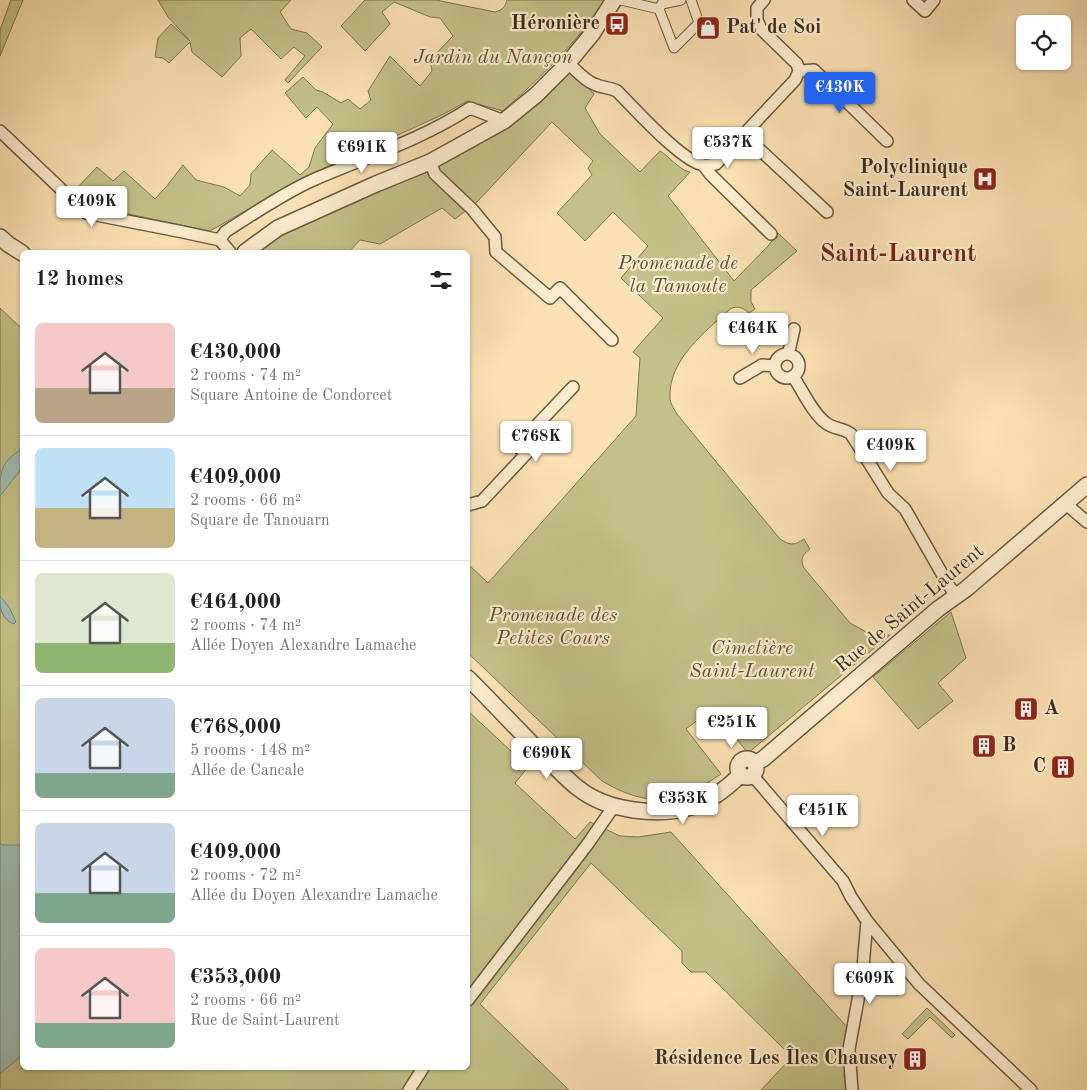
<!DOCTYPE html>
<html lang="en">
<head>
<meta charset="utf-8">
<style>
	:root { --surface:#fff; --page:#f2f2f2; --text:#222; --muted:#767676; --line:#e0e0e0; --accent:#2563eb }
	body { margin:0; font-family:"Old Standard TT",serif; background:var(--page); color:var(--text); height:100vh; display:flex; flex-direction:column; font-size:19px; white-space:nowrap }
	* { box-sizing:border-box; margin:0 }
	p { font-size:16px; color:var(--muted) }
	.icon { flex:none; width:28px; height:28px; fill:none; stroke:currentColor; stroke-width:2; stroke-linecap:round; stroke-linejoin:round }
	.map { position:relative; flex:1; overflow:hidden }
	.details { position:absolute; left:20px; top:250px; width:450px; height:820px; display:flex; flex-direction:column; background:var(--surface); border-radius:8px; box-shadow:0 1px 4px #0004 }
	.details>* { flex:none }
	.tools { position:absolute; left:1016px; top:15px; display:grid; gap:10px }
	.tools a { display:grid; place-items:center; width:55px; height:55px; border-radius:8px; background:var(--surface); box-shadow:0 1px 4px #0004; font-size:25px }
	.price { position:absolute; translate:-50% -42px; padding:0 11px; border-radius:5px; background:#fff; color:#222; font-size:16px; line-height:32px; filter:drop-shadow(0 1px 2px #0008) }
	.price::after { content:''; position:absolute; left:50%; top:30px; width:15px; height:11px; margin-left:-8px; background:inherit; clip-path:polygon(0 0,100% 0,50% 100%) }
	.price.selected { background:var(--accent); color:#fff }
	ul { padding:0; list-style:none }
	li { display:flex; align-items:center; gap:15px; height:125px; padding:0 15px }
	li+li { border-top:1px solid var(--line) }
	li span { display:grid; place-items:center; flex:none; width:140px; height:100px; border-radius:8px; color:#555 }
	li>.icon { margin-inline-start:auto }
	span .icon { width:60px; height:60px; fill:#fffc; stroke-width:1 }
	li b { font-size:21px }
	h2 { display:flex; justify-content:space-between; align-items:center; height:60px; padding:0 15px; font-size:21px }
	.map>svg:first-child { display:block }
	.green { fill:#c3c189; stroke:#7e7652 }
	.water { fill:#a0bcb3; stroke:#778276 }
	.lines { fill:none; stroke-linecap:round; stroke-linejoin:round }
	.pedestrian-casing { stroke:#6a5940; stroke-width:11 }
	.minor-casing { stroke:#6a5940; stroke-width:14 }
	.tertiary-casing { stroke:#6a5940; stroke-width:18 }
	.pedestrian { stroke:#fcecce; stroke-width:9 }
	.minor { stroke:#fcecce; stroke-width:11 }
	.tertiary { stroke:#fcecce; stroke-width:15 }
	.labels { text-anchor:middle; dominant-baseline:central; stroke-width:4.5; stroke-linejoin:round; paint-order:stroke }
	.poi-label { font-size:20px; font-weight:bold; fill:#3a2c1a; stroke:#fcecce; text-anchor:end }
	.park-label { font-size:20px; font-style:italic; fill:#5c5136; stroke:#fcecce }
	.street-label { font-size:20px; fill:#3a2c1a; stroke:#fcecce }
	.district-label { font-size:25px; font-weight:bold; fill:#7a1f14; stroke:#fcecce }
</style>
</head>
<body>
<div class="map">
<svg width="1087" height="1090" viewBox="0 0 1087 1090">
	<rect width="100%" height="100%" fill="#fbe1b3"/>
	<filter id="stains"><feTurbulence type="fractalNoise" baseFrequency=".004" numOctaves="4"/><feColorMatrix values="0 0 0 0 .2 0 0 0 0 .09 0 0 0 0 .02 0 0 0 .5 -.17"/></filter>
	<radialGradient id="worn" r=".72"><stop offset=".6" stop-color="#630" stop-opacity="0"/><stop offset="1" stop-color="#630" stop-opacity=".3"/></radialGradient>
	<path class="green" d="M11 0H23L0 56V30Z
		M158 0H291L280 12 291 29 307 33 322 47 288 83 285 80 305 56 294 47 281 59 251 29 240 38 241 56 222 77 192 52 190 42 169 63 163 58 155 57 158 38 171 24 190 41 168 17Z
		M365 0H436L495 12C503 10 505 7 507 0H606C577 42 541 77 503 111L467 101 444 114 303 178 210 231 90 206 74 191 97 167 113 181 124 171 155 199 166 187 183 165 196 180 224 187 240 196 250 185 251 174 272 150 300 175 309 167 315 148 333 124 317 107 306 118 285 93 303 77 316 90 323 92 341 103 348 99 360 109 371 100 368 91 390 56 420 86 432 71 430 60 453 36 440 18 430 17 394 2 382 12 390 24 365 51 341 26Z
		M570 69 594 94 585 108 600 134 640 172 660 151C670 157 679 170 690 172L668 196 734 281 768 246 778 233 797 251 751 290V302L755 309 749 313C743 308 738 305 730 309 705 332 668 360 670 398 670 403 674 408 676 413L780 539C789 545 794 546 804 539L810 549C802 555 800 559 804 568L850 623 870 634 890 635 748 753 712 709 686 729 721 774C710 781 699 789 687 794 657 806 629 797 602 781L468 653V564L488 583 636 416 640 358 633 352 663 318 621 278 648 246 613 212 585 241 557 213 592 175 588 168 593 161 552 122 477 202 455 219 442 208 380 244 360 240 349 252H255L280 232 444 161Z
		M0 308 22 329V1068H468V711L528 767 515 783 575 839 590 822 620 836 638 837 671 832 847 1027 844 1077 847 1090H761L792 1057 706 972H691L682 963V951L591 863 480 1004 569 1090H0Z
		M951 612 966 658 938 683 953 701 918 729 873 677Z
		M927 1008 955 1035 952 1038 930 1017 908 1039 902 1034Z"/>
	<path class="water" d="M22 449V468L0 496C0 472 0 462 22 449Z
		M0 596 9 607 16 622 13 624C1 617 0 610 0 596Z
		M0 843 2 845H22V1055L0 1074Z"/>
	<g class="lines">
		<defs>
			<path id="pedestrian" d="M621 0 659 9
				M664 0 659 9 674 48 699 23 691 0
				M662 4 681 0"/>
			<path id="minor" d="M913 0 925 11 934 0
				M568 63C576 70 584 80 594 84 602 88 609 87 617 91 634 108 683 163 704 165 707 166 712 164 716 164L795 80 799 71 797 64 761 29 757 20V8L764 0
				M799 71 814 70 887 141
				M0 131 86 213 178 231 220 240 230 252
				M744 135 827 212
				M430 162 435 174 472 209 495 237 496 252 550 298 560 288 612 340
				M704 166 711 175 771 234
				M220 240 225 232 231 228C258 211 284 193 313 180 366 157 421 140 470 108L504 121
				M787 354 789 351 794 329
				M775 366a12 12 0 1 1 24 0a12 12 0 1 1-24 0Z
				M793 376C802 390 813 414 826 423 833 429 844 428 851 434L888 493 905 509 949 586 957 596
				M740 378 762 365 775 366
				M1066 504 1087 522
				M468 505 482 501 526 454 517 446 573 387
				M753 776 843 881 851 897 867 921 919 984 1031 1090
				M468 1000 587 845 614 806
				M409 1090 423 1068
				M852 1090 849 1049 862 978 867 921"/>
			<path id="tertiary" d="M0 237 8 244 22 253
				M245 252 278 228 376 184 430 162 504 121 536 95 568 63 592 34 614 0
				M468 678C494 704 519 731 545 757 556 767 566 779 578 788 594 801 613 807 634 810 677 816 709 807 740 775
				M738 768a9 9 0 1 1 18 0a9 9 0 1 1-18 0Z
				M755 763 763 759 938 609 966 589 1087 485"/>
		</defs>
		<use href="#pedestrian" class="pedestrian-casing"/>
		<use href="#minor" class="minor-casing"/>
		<use href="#tertiary" class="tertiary-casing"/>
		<use href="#pedestrian" class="pedestrian"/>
		<use href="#minor" class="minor"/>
		<use href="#tertiary" class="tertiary"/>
	</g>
	<defs>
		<symbol id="bus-square" viewBox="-11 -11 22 22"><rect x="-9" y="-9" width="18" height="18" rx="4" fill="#8f2418" stroke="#fcecce"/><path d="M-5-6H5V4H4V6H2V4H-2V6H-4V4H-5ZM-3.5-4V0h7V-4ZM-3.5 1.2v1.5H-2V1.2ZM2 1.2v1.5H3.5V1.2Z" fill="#fff"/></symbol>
		<symbol id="shop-square" viewBox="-11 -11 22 22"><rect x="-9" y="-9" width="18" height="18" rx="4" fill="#8f2418" stroke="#fcecce"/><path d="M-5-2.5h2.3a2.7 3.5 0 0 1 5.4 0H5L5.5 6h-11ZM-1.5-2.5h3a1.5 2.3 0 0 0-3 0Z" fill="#fff"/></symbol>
		<symbol id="hospital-square" viewBox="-11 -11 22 22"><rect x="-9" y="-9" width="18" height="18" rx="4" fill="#8f2418" stroke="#fcecce"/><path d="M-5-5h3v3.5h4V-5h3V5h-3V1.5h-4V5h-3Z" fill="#fff"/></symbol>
		<symbol id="building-square" viewBox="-11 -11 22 22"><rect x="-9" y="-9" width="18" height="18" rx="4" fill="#8f2418" stroke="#fcecce"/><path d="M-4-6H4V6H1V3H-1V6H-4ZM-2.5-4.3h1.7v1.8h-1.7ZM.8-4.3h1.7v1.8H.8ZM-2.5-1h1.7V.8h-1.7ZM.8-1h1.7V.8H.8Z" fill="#fff"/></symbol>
	</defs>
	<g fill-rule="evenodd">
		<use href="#bus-square" x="603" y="10" width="28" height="28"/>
		<use href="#shop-square" x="694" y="14" width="28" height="28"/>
		<use href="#hospital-square" x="971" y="165" width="28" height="28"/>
		<use href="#building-square" x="1012" y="695" width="28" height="28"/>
		<use href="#building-square" x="970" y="732" width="28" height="28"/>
		<use href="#building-square" x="1049" y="753" width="28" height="28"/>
		<use href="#building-square" x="901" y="1045" width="28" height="28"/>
	</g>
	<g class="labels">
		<g class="poi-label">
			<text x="600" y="24">Héronière</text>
			<text x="726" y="28" text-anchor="start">Pat' de Soi</text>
			<text x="968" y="168">Polyclinique<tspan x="968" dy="23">Saint-Laurent</tspan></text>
			<text x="1044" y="709" text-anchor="start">A</text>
			<text x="1002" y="746" text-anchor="start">B</text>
			<text x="1046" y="767">C</text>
			<text x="898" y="1059">Résidence Les Îles Chausey</text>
		</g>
		<g class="park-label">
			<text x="493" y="58">Jardin du Nançon</text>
			<text x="678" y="264">Promenade de<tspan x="678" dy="23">la Tamoute</tspan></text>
			<text x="553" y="616">Promenade des<tspan x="553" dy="23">Petites Cours</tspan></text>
			<text x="752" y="649">Cimetière<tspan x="752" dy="23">Saint-Laurent</tspan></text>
		</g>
		<g class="street-label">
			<text transform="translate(910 609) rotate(-40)">Rue de Saint-Laurent</text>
		</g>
		<g class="district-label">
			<text x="898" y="254">Saint-Laurent</text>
		</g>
	</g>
	<rect width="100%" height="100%" filter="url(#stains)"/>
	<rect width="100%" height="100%" fill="url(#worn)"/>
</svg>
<div class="tools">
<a><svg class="icon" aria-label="locate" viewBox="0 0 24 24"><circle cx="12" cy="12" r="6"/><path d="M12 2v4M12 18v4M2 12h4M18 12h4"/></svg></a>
</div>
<b class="price selected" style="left:840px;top:114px">€430K</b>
<b class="price" style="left:728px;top:169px">€537K</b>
<b class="price" style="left:362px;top:174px">€691K</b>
<b class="price" style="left:92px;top:228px">€409K</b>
<b class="price" style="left:753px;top:355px">€464K</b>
<b class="price" style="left:536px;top:463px">€768K</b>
<b class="price" style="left:891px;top:472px">€409K</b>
<b class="price" style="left:732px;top:749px">€251K</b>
<b class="price" style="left:547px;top:780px">€690K</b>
<b class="price" style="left:683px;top:825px">€353K</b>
<b class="price" style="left:823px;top:837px">€451K</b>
<b class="price" style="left:870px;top:1005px">€609K</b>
<section class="details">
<h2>12 homes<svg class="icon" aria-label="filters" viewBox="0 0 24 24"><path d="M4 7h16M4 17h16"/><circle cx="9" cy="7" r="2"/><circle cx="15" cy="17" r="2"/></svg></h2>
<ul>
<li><span style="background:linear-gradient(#f6c9c9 65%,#b9a48a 0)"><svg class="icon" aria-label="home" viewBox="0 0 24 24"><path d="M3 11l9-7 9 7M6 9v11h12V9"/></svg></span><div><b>€430,000</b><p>2 rooms · 74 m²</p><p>Square Antoine de Condorcet</p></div></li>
<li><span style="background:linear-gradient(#bfe0f5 60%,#c2b280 0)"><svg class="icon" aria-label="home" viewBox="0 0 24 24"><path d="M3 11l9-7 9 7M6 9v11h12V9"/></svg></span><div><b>€409,000</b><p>2 rooms · 66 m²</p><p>Square de Tanouarn</p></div></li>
<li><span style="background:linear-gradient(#dfe7d0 70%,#8fb573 0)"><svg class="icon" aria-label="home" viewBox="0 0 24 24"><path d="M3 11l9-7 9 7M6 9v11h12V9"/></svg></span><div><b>€464,000</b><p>2 rooms · 74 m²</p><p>Allée Doyen Alexandre Lamache</p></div></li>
<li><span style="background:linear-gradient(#c9d6e8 75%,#7fa58c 0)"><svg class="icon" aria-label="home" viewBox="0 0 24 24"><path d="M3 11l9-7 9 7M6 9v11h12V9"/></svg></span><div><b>€768,000</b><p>5 rooms · 148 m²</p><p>Allée de Cancale</p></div></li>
<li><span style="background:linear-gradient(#c9d6e8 70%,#7fa58c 0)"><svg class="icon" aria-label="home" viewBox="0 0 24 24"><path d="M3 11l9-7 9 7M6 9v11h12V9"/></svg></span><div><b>€409,000</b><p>2 rooms · 72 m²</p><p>Allée du Doyen Alexandre Lamache</p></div></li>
<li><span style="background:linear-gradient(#f6c9c9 75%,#7fa58c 0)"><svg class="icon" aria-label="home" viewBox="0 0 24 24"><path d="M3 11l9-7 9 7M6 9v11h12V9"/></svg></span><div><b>€353,000</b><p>2 rooms · 66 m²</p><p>Rue de Saint-Laurent</p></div></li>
</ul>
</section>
</div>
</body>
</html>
